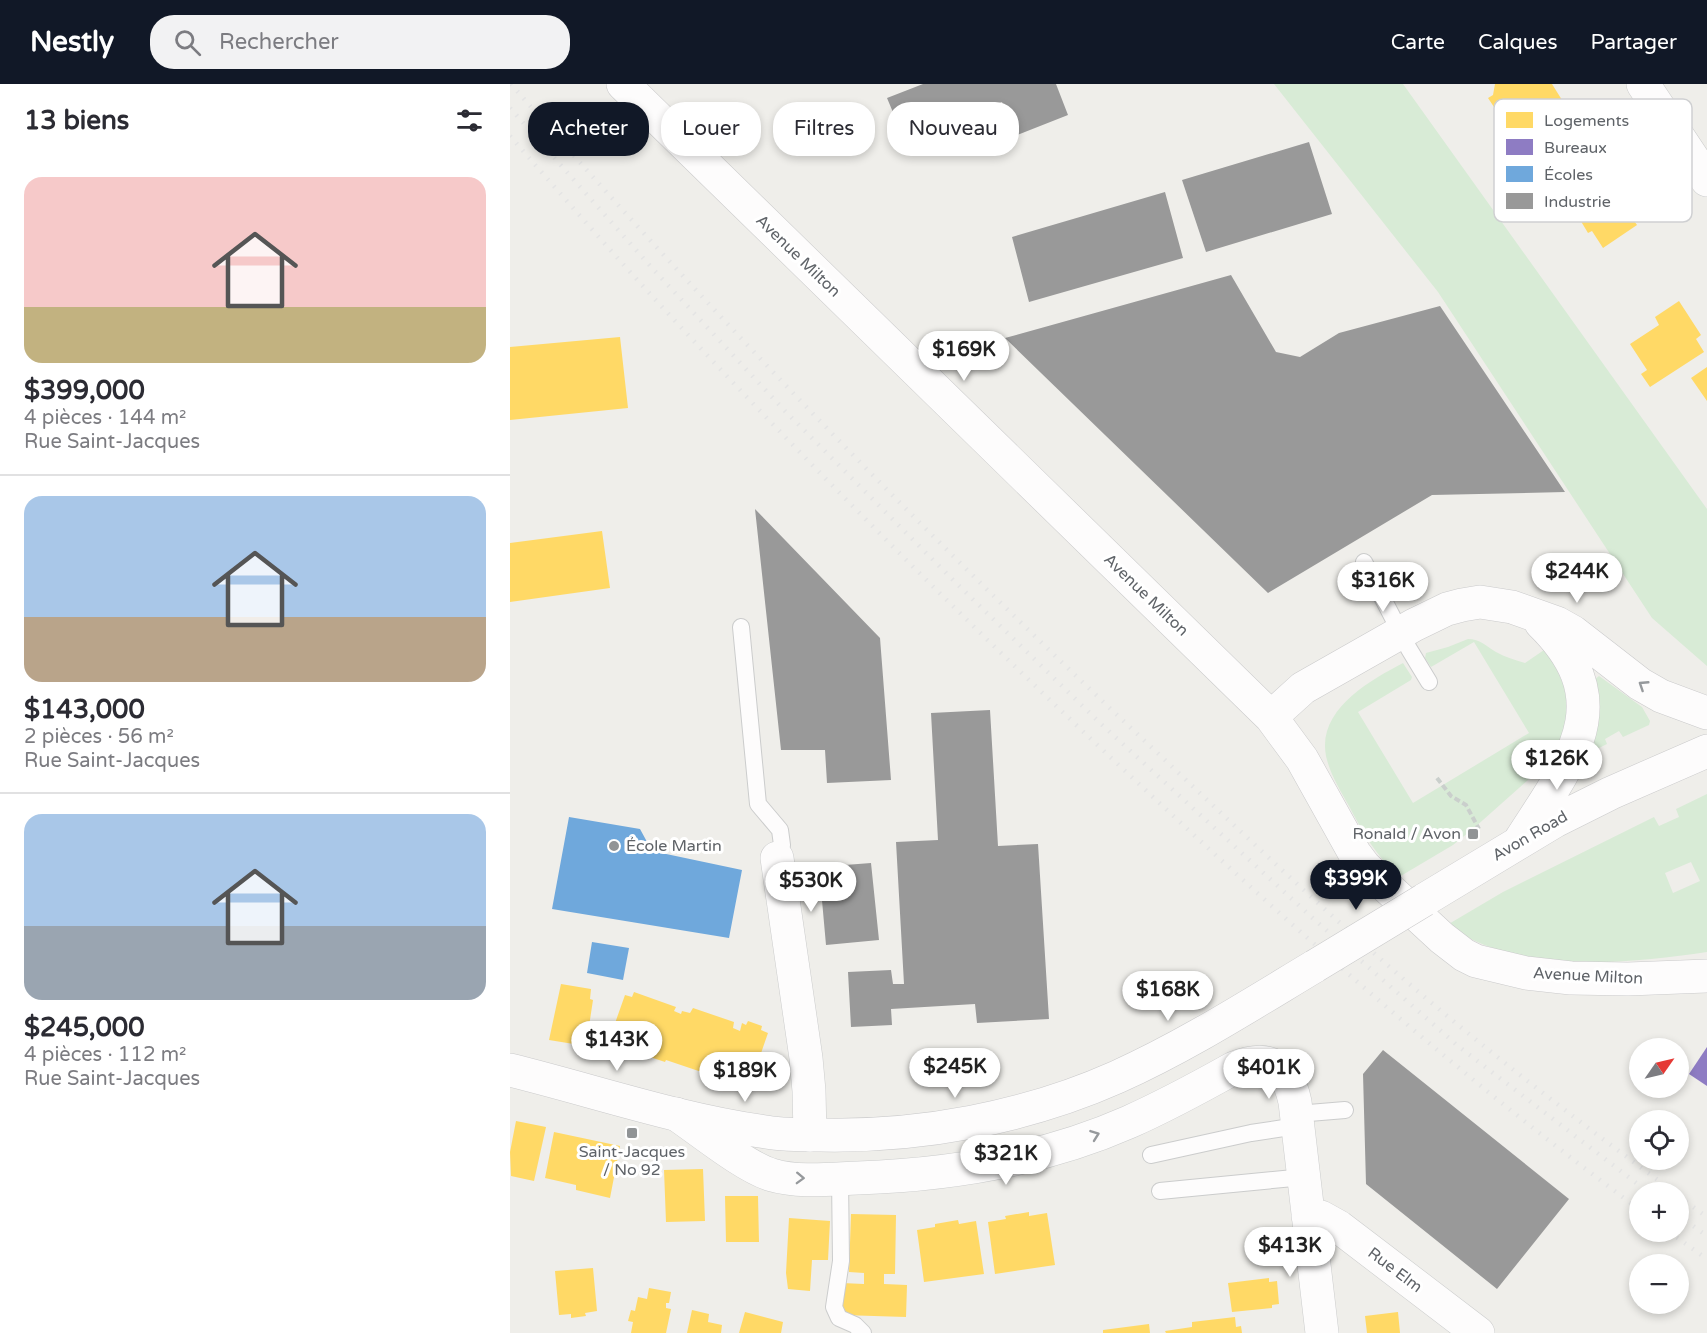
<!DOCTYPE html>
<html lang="fr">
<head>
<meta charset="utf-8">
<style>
	:root { --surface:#fff; --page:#f2f2f3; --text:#2b2b33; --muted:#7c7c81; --line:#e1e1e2; --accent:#111827 }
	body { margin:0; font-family:"Varela Round",sans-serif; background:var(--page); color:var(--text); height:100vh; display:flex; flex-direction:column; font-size:22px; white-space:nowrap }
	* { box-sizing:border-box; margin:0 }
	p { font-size:20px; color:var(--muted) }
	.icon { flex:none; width:33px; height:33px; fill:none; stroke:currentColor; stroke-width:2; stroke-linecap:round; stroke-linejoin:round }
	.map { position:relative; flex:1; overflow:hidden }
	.panel { display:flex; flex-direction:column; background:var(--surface); width:510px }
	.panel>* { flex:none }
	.hud { position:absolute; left:18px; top:18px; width:570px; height:54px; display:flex; gap:12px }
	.needle { width:39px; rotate:56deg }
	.tools { position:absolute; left:1119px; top:954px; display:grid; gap:12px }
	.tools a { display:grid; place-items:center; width:60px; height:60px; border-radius:50%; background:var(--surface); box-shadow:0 3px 9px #0003; font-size:30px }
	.price { position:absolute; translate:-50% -51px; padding:0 14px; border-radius:21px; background:#fff; color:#222; font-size:20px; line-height:39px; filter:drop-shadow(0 2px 3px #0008) }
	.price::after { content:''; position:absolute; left:50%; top:36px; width:18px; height:14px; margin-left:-9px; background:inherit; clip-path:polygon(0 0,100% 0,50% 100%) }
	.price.on { background:var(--accent); color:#fff }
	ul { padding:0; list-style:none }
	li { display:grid; align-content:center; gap:12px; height:318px; padding:0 24px }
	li+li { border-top:2px solid var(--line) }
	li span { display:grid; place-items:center; height:186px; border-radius:18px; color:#555 }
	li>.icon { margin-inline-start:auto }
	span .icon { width:108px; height:108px; fill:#fffc; stroke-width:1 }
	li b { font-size:26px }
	h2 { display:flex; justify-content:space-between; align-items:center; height:72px; padding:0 24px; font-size:26px }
	.pill { padding:0 21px; border-radius:24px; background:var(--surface); box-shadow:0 3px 9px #0003; font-size:21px; line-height:54px }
	.pill.on { background:var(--accent); color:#fff }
	header { display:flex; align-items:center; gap:36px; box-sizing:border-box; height:84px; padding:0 30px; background:var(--accent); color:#fff }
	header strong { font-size:28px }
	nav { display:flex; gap:33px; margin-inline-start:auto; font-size:21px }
	.search { width:420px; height:54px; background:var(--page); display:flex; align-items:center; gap:15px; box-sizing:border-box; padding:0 21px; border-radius:24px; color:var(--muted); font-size:22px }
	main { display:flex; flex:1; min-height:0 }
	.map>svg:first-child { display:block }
	.green { fill:#d8ebd6; fill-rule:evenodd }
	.homes { fill:#ffd966 }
	.offices { fill:#8e7cc3 }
	.schools { fill:#6fa8dc }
	.industry { fill:#999 }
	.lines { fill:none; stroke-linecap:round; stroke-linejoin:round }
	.lane-casing { stroke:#cbcccc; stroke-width:18 }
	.street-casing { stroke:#cbcccc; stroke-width:34 }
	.secondary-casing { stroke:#cacacb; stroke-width:34 }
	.path { stroke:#cacfcc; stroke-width:4; stroke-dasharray:6 3; stroke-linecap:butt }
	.lane { stroke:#fdfcfc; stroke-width:16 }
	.street { stroke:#fdfcfc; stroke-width:33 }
	.secondary { stroke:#fdfcfc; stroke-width:33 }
	.rail { stroke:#e4e4e4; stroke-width:4.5; stroke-dasharray:1.5 8; stroke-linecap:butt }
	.secondary-bridge-casing { stroke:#cacacb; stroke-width:34; stroke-linecap:butt }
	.secondary-bridge { stroke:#fdfcfc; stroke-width:33 }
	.oneway { stroke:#96999c }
	.poi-dot { fill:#919496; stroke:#fff; stroke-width:2 }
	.labels { text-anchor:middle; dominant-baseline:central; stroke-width:6; stroke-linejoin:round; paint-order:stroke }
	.street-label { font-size:16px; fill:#5f6368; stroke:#fff }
	.poi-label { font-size:16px; fill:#5f6368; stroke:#fff; text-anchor:end }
	.key { fill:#fff; stroke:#cfd0d2; stroke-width:1.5 }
	.key-label { font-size:16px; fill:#5f6368 }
</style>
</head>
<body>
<header>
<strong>Nestly</strong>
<div class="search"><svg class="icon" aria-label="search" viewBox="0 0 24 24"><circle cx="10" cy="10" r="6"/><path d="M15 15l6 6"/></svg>Rechercher</div>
<nav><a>Carte</a><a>Calques</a><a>Partager</a></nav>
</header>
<main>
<section class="panel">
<h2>13 biens<svg class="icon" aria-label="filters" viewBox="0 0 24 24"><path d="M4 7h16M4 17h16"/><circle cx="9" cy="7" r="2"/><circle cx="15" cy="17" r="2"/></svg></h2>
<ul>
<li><span style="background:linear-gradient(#f6c9c9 70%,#c2b280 0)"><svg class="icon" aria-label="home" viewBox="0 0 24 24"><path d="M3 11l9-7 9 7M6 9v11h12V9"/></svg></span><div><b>$399,000</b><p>4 pièces · 144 m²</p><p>Rue Saint-Jacques</p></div></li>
<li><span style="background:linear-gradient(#a9c7e8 65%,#b9a48a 0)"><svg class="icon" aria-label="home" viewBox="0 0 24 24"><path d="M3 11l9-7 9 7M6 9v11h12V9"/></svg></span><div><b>$143,000</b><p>2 pièces · 56 m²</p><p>Rue Saint-Jacques</p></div></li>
<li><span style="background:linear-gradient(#a9c7e8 60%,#9aa5b1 0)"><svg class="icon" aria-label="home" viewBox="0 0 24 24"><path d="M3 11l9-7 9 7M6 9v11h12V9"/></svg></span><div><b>$245,000</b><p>4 pièces · 112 m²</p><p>Rue Saint-Jacques</p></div></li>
</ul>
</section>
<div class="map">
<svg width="1197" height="1249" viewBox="0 0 1197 1249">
	<rect width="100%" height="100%" fill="#efeeea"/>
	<path class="green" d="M764 0H893L1197 425V582L1142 534 928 208Z
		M958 555C970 555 976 562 986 568 995 573 1005 576 1015 579L1034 566 1042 576 1056 606 1059 641 1045 672 964 744 943 761 889 793C867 773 853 749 839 722 830 706 820 690 816 672 807 626 859 597 893 579L902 593 901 596 848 628 903 719 1019 649 964 558 921 583 915 574 916 569 938 563Z
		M1089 592 1132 623 1140 637 1139 641 1113 653 1109 647 1095 655 1097 660 1081 668 1078 666 1085 595Z
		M1197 710V868C1115 880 1008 891 937 841L993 808 1144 733 1149 742 1169 733 1166 725ZM1181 778 1190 797 1163 809 1155 789Z"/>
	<path class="homes" d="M985 0H1042L1052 16 1043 22 1051 33 1030 46 1023 35 1009 44 1000 30 992 35 978 14 983 11Z
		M1083 85 1090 95 1094 92 1127 141 1093 164 1082 147 1078 149 1069 134 1072 132 1060 115 1065 112 1059 102Z
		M1169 217 1191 251 1186 255 1194 268 1140 303 1131 290 1137 286 1120 260 1149 241 1145 233Z
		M110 253 118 324 0 336V263Z
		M1197 283V317L1181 294Z
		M92 447 100 504 0 518V459Z
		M51 900 81 905 80 915 83 916 76 962 39 956Z
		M124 908 166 923 164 927 171 930 172 927 180 929 183 924 224 938 223 944 230 947 232 939 236 941 238 937 252 942 251 946 258 949 239 1004 156 976 155 978 98 959 115 911 122 913Z
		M6 1037 36 1043 24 1097 1 1092 0 1068Z
		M44 1048 110 1062 100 1114 66 1106V1101L35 1094Z
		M193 1085 195 1137 156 1138 154 1086Z
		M215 1112H248L249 1158H216Z
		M519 1128V1132L537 1129 545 1181 485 1190 478 1138 496 1135 495 1132Z
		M341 1130 386 1131 385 1190H374V1200L397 1201 396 1233 332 1231V1199L354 1200V1189L339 1188Z
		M279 1134 320 1137 318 1176H302L300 1207 278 1205 276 1189Z
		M448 1136 449 1140 466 1137 474 1190 414 1198 407 1146 425 1143V1140Z
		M83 1184 87 1227 75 1229 76 1232 61 1234V1230L49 1231 45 1187Z
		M759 1194V1198L767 1197 769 1220 762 1221V1224L722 1228 718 1199Z
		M139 1204 161 1208 159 1219H156V1224L161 1225 156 1249H121L123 1238 118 1237 121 1226 125 1227 128 1213 137 1215Z
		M182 1226 199 1230 198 1238 212 1241 211 1249H177Z
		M235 1228 273 1238 271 1249H229Z
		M888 1228 890 1249H857L855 1232Z
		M725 1233 726 1243 731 1242 732 1249H656L655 1247 682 1243V1238Z
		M639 1240 640 1249H593V1246Z"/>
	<path class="offices" d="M1197 963V1002L1179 990Z"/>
	<path class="schools" d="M59 733 130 745 142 767 232 786 219 854 42 825Z
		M82 858 119 864 113 896 77 889Z"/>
	<path class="industry" d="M413 0H546L558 31 505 52 492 18 395 57 377 14Z
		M799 58 822 130 696 168 672 96Z
		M655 108 673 174 519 218 502 153Z
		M721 191 766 268 790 273 829 249 930 222 1055 408 922 411 758 509 495 254Z
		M245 425 370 554 381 696 317 699 315 666H271Z
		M480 626 488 762 528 760 539 935 467 939 465 920 381 925 382 941 341 943 338 888 381 886 383 900H394L386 758 428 756 421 629Z
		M361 779 369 856 316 861 309 783Z
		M873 966 1059 1115 987 1205 856 1100 853 990Z"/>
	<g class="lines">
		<defs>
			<path id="lane" d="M854 478 899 565 919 598
				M231 543 248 720 270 746 272 761 267 774
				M787 1030 835 1026
				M641 1071 741 1049 787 1042
				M330 1094 331 1177 324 1223 329 1234 345 1241 353 1249
				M650 1107 794 1093"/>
			<path id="street" d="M1133 0 1197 96
				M267 774 296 974 299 1007 300 1051
				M166 1030C191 1047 235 1083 262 1091 289 1099 321 1095 348 1094 439 1091 535 1075 619 1038 655 1022 690 1003 724 984 759 970 777 981 785 1018L812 1249
				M798 1132 811 1133 829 1143 968 1249"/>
			<path id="secondary" d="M113 0 761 633 792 675 845 770 854 782 932 854 954 871 966 877 1016 889 1061 894 1118 895 1197 892
				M761 633 793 604 904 541 937 525 952 521 970 518 1002 523 1047 539 1063 548 1130 600 1151 612 1197 629
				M1011 755C1060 678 1112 618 1031 539
				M914 816 1045 737 1101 709 1197 667
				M0 986C85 1007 169 1036 256 1048 274 1051 292 1051 310 1051 410 1053 515 1034 607 993 676 962 740 921 805 882"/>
		</defs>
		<use href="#lane" class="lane-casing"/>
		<use href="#street" class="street-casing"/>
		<use href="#secondary" class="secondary-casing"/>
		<path class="path" d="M927 694 941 712 956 721 969 745"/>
		<use href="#lane" class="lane"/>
		<use href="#street" class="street"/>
		<use href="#secondary" class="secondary"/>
		<path class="rail" d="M1 0C192 220 394 429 606 630 702 720 797 812 897 898 983 972 1073 1041 1164 1108
			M0 24 142 184 274 326 443 496 590 639 807 838 948 962 1138 1108
			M0 52C55 115 110 178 167 239 315 398 469 551 628 699 788 849 953 995 1130 1126
			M1168 1112 1197 1133
			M1168 1131 1197 1152
			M1159 1148 1197 1175"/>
		<defs>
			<path id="secondary-bridge" d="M805 882 914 816"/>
		</defs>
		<use href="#secondary-bridge" class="secondary-bridge-casing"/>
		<use href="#secondary-bridge" class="secondary-bridge"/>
	</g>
	<defs><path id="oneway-chevron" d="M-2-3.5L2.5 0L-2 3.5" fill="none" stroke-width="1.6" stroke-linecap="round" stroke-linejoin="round" transform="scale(1.5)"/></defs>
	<g class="oneway">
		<use href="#oneway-chevron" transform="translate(1133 601) rotate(-147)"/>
		<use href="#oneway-chevron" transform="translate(585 1051) rotate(-20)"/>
		<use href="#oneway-chevron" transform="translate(290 1094) rotate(2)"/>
	</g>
	<g class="poi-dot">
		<rect x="957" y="744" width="12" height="12" rx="3"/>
		<circle cx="104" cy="762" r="6"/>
		<rect x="116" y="1043" width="12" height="12" rx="3"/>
	</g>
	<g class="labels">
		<g class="street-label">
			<text transform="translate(288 172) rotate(44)">Avenue Milton</text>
			<text transform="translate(636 511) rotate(44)">Avenue Milton</text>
			<text transform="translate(1020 752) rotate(-30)">Avon Road</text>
			<text transform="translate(1078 892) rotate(3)">Avenue Milton</text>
			<text transform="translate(885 1186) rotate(37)">Rue Elm</text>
		</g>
		<g class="poi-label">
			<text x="951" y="750">Ronald / Avon</text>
			<text x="116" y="762" text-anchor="start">École Martin</text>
			<text x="122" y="1068" text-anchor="middle">Saint-Jacques<tspan x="122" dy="18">/ No 92</tspan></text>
		</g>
	</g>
	<rect x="984" y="15" width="198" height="123" rx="9" class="key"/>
	<rect x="996" y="28" width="27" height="16" fill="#ffd966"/>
	<rect x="996" y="55" width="27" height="16" fill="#8e7cc3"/>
	<rect x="996" y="82" width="27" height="16" fill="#6fa8dc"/>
	<rect x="996" y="109" width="27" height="16" fill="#999"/>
	<g class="key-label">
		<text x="1034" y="42">Logements</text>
		<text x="1034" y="69">Bureaux</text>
		<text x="1034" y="96">Écoles</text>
		<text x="1034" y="123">Industrie</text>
	</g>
</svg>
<div class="tools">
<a><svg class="needle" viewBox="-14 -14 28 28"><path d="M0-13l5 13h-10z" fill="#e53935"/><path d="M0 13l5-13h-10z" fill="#7c7c81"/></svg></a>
<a><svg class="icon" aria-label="locate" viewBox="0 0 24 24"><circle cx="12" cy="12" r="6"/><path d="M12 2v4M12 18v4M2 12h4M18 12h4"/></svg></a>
<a>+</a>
<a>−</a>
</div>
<b class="price" style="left:454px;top:298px">$169K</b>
<b class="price" style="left:1067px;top:520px">$244K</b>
<b class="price" style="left:873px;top:529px">$316K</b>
<b class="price" style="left:1047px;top:707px">$126K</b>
<b class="price on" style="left:846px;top:827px">$399K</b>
<b class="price" style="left:301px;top:829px">$530K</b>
<b class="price" style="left:658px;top:938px">$168K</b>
<b class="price" style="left:107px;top:988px">$143K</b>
<b class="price" style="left:445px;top:1015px">$245K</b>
<b class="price" style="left:759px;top:1016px">$401K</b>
<b class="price" style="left:235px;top:1019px">$189K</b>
<b class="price" style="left:496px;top:1102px">$321K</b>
<b class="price" style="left:780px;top:1194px">$413K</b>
<div class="hud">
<a class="pill on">Acheter</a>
<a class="pill">Louer</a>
<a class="pill">Filtres</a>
<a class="pill">Nouveau</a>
</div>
</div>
</main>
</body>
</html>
